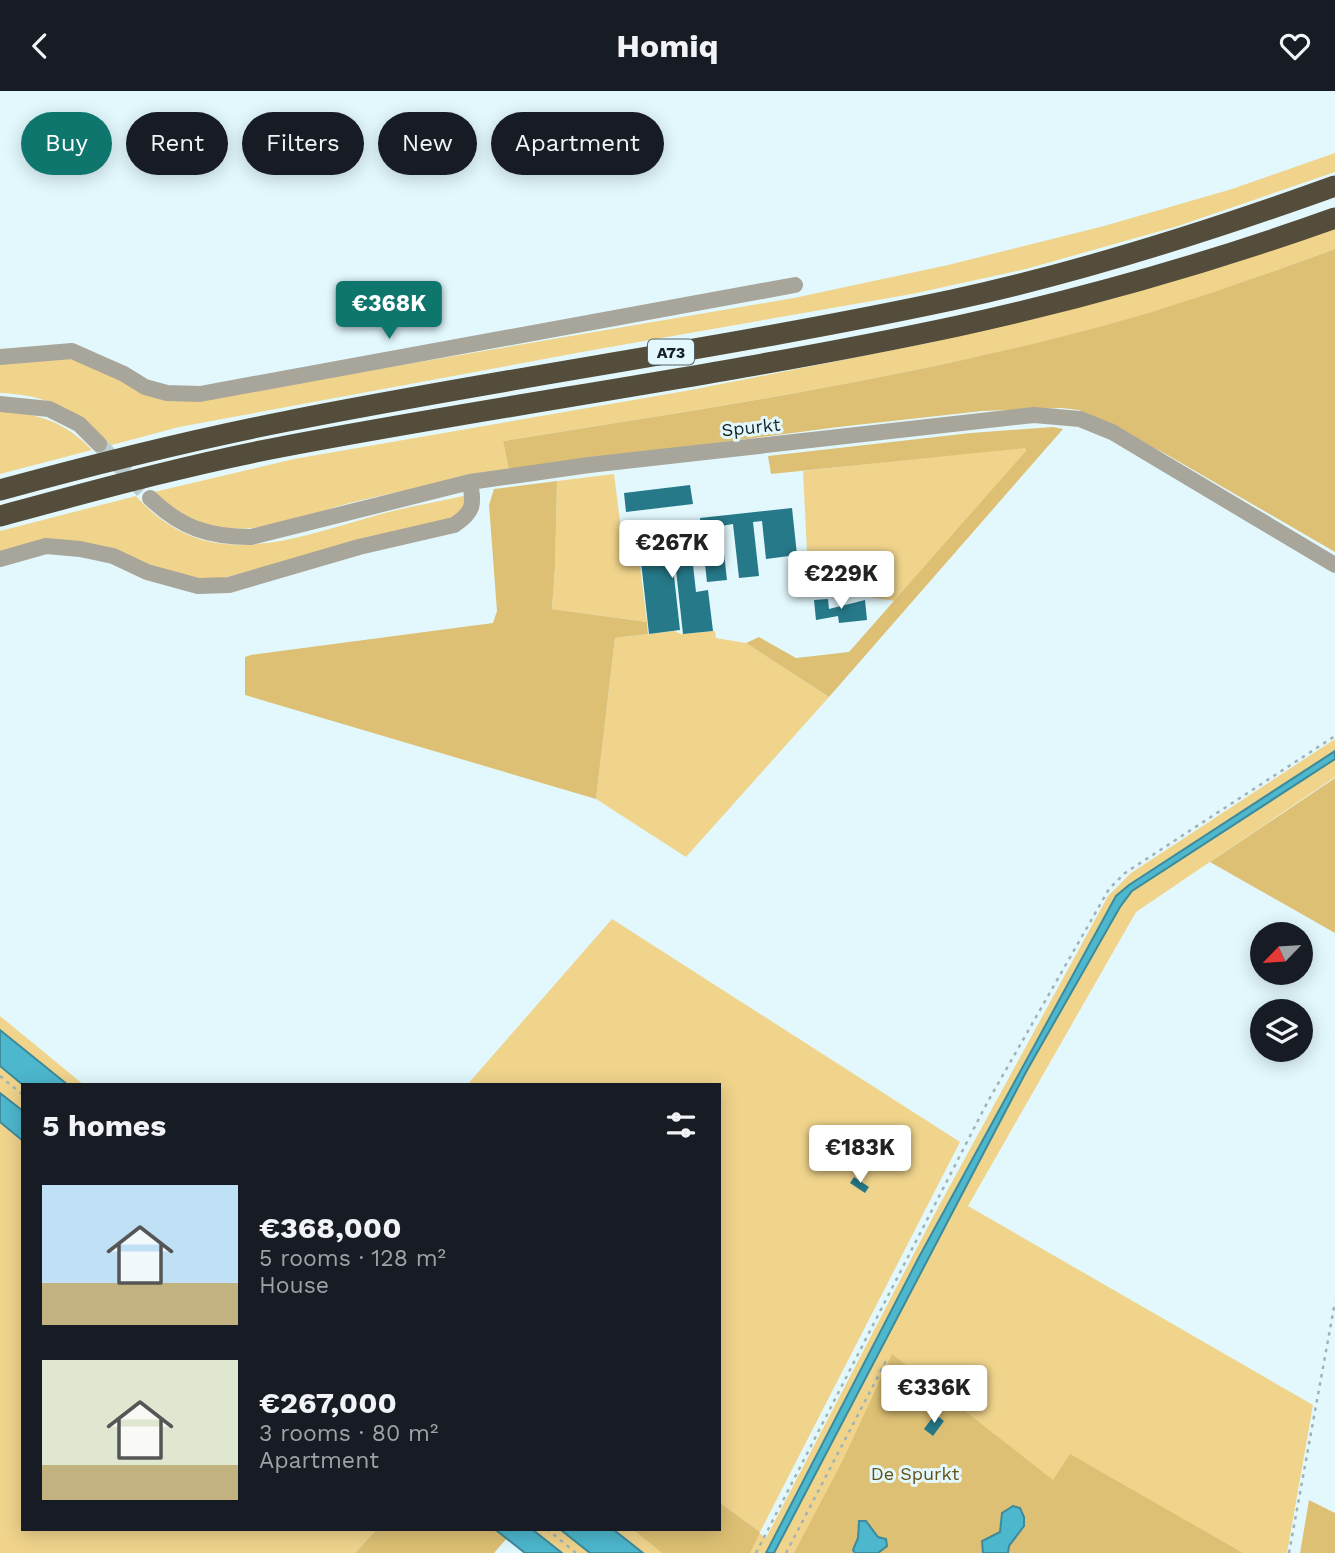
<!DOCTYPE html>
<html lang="en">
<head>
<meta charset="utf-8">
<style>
	:root { --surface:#171b24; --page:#20242c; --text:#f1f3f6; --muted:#9ea1a6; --accent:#0f766e }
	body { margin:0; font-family:"Work Sans",sans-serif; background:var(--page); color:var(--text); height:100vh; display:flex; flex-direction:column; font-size:26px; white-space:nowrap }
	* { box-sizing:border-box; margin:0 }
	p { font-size:23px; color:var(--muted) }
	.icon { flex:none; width:38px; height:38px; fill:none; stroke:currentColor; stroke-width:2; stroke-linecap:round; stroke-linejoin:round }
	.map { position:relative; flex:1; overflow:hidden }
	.sheet { position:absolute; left:21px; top:992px; width:700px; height:448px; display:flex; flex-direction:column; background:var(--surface); border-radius:0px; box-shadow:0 4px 18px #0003 }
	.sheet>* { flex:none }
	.guide { position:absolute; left:21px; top:21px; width:700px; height:63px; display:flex; gap:14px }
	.needle { width:46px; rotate:245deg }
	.controls { position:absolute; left:1250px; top:831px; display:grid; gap:14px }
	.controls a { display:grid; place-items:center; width:63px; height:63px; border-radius:50%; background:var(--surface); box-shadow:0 4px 18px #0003; font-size:35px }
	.price { position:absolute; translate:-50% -60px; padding:0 16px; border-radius:7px; background:#fff; color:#222; font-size:23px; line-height:46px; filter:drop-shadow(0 2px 4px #0008) }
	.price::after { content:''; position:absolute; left:50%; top:42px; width:21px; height:16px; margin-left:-10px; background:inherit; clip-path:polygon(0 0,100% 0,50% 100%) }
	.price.active { background:var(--accent); color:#fff }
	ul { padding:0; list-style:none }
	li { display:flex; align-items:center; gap:21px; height:175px; padding:0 21px }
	li span { display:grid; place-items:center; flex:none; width:196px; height:140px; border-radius:0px; color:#555 }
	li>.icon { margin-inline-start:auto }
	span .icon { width:84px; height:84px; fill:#fffc; stroke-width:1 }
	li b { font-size:30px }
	h2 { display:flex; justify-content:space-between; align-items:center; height:84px; padding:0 21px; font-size:30px }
	.pill { padding:0 24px; border-radius:32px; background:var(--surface); box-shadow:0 4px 18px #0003; font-size:24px; line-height:63px }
	.pill.active { background:var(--accent); color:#fff }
	header { display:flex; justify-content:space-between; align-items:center; height:91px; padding:0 21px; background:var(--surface); font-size:32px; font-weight:700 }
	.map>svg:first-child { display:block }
	.green { fill:#f0d48c }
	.forest { fill:#ddc074 }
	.water { fill:#4db7cd; stroke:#3d8a9a; stroke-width:2 }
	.building { fill:#267989 }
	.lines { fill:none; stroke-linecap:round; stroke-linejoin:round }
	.minor-tunnel { stroke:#b9cdd2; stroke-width:16; stroke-dasharray:16 8; stroke-linecap:butt }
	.path { stroke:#a0b2b6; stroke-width:2.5; stroke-dasharray:3.5 5; stroke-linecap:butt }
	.minor { stroke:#a8a59b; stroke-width:16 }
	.motorway { stroke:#544d3b; stroke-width:21 }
	.labels { text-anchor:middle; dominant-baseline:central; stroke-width:6; stroke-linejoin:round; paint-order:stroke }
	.shield { fill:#e2f8fd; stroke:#546265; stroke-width:2 }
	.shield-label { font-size:16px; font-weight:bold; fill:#172124 }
	.street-label { font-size:18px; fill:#172124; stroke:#e2f8fd }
	.park-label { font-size:18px; fill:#645016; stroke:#e2f8fd }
</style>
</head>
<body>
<header><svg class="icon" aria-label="back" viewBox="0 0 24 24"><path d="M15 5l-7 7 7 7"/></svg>Homiq<svg class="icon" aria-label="heart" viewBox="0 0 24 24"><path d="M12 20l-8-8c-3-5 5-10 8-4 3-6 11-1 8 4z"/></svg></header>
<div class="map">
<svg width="1335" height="1462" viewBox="0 0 1335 1462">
	<rect width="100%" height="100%" fill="#e2f8fd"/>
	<path class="green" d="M1335 62V81L1178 135 1026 178 912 203 593 259 179 336 108 355C74 319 50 304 0 302V273L66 265 142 299 308 290 794 207 948 174 1104 135 1232 98Z
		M1335 137V158C1260 185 1185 213 1108 234 910 287 706 318 503 350L509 379C455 389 403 399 350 412 311 422 266 442 224 437 198 434 172 419 154 401L294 368 691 299 933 251Z
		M0 320C39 323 64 330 92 359L0 383Z
		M1025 356 1026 361 896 510 826 500 814 491 808 481 803 380Z
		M614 383 621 438 635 436 647 531 552 518 555 477 557 390Z
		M468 404V415L454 428 223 487H199L176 482 97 456 0 464V440L136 405C206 484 289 449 374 425 405 416 437 411 468 404Z
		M674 540 681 543 715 540 716 547 746 552 829 606 686 766 596 708 615 547Z
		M1335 648V660L1129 794 1106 822 919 1166 772 1451 778 1455 1026 981 1120 816 1132 800 1335 668V686L1136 821 968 1115 1313 1314 1287 1462H643L614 1439 719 1438V1413L766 1447 934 1124 1108 805 1131 782Z
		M612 828 960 1051 760 1441 719 1411V994H467Z
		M0 925 84 994H68L0 939Z
		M0 975 23 994V1020L0 1002Z
		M0 1031 23 1050V1438L376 1439 355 1462H0Z
		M533 1439H561L590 1462H562Z"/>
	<path class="forest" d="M1335 158V461L1164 362 1079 319 1061 317 982 320 838 336 509 379 503 350C706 318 911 287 1110 233 1186 212 1261 185 1335 158Z
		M1053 336 1063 338 829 606 746 552 759 546 796 567 849 561 1026 360 1025 357 771 383 768 365 971 342Z
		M557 390 555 477 552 518 647 531 648 543 615 547 596 708 245 604V566L251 564 493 532 497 520 489 414 494 398Z
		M1335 687V842L1210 771Z
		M892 1263 1053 1389 1070 1363 1243 1462H1008C1009 1449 1020 1442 1025 1430L1020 1418 1000 1428V1441L987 1447 982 1457 983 1462H878L887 1455 886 1449C876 1445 869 1440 857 1437L858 1447 853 1459 855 1462H794L842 1371Z
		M1309 1409 1335 1422V1462H1300Z
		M719 1411 760 1441 750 1462H662L634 1439 719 1438Z
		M376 1439H496L507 1447 494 1462H355Z"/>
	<path class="water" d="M1335 660V668L1132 800 1120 816 1026 981 774 1462H766L919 1166 1116 805 1129 794Z
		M0 939 68 994H23L0 975Z
		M0 1002 23 1020V1050L0 1031Z
		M1013 1415 1020 1417 1024 1426V1435L1009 1455 1008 1462H983L982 1450 1000 1441 1002 1422Z
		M859 1430H866L878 1446 886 1448 887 1455 878 1462H855L853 1459 858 1447Z
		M496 1439H533L562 1462H525Z
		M561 1439H614L643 1462H590Z"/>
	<path class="building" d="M690 394 693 413 626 421 624 402Z
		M792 417 797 464 766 468 762 430 753 431 759 485 739 487 733 433 721 435 727 489 707 491 700 427Z
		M688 429 696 501 708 499 713 540 683 543 674 461 667 462 668 468 672 467 680 539 649 543 637 434Z
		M828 508 829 518 865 509 867 529 839 532 838 525 816 529 814 509Z
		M854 1086 869 1096 865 1102 850 1092Z
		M935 1323 944 1330 933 1345 924 1338Z"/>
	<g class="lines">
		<path class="minor-tunnel" d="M99 353 150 407"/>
		<path class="path" d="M0 985 23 1004
			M547 1438 576 1462
			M756 1462 987 1012 1109 798 1125 782 1335 645
			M786 1462 887 1268
			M1289 1462 1335 1211"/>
		<path class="minor" d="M0 266 72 260 124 283 145 296 167 302 200 303 795 194
			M0 313 49 318 79 333 99 353
			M150 407C181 437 209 446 251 446L470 391 589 374 1034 324 1080 328 1112 341 1335 474
			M0 468 46 455 80 458 113 465 147 481 198 495 229 494 359 456 454 434C474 421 474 414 470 391"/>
		<path class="motorway" d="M0 399C95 373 191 349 288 330 509 286 732 256 952 209 1082 181 1210 140 1335 95
			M0 425C93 400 186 374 281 356 506 313 734 283 958 235 1086 207 1212 171 1335 127"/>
	</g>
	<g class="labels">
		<rect class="shield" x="648" y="248.5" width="46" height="25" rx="5"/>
		<g class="shield-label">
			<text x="671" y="261">A73</text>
		</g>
		<g class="street-label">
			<text transform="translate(751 336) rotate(-6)">Spurkt</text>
		</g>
		<g class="park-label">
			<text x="915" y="1382">De Spurkt</text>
		</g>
	</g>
</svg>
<div class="controls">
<a><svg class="needle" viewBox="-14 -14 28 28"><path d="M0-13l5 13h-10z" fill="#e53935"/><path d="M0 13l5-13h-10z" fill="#9ea1a6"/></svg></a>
<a><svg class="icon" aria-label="layers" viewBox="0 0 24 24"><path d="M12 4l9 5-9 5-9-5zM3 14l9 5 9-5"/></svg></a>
</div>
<b class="price active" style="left:389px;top:250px">€368K</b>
<b class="price" style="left:672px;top:489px">€267K</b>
<b class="price" style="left:841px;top:520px">€229K</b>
<b class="price" style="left:860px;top:1094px">€183K</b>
<b class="price" style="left:934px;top:1334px">€336K</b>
<div class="guide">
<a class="pill active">Buy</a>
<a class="pill">Rent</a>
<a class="pill">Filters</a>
<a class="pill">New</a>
<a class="pill">Apartment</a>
</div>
<section class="sheet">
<h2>5 homes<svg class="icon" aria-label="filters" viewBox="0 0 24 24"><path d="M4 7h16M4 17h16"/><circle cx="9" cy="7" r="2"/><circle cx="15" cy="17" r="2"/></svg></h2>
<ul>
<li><span style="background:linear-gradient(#bfe0f5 70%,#c2b280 0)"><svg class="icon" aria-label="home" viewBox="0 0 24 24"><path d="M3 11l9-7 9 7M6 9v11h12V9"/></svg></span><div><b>€368,000</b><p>5 rooms · 128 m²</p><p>House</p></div></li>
<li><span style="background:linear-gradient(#dfe7d0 75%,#c2b280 0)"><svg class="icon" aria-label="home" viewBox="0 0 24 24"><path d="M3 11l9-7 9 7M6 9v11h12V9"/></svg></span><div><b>€267,000</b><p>3 rooms · 80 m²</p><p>Apartment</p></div></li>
</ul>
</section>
</div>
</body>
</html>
